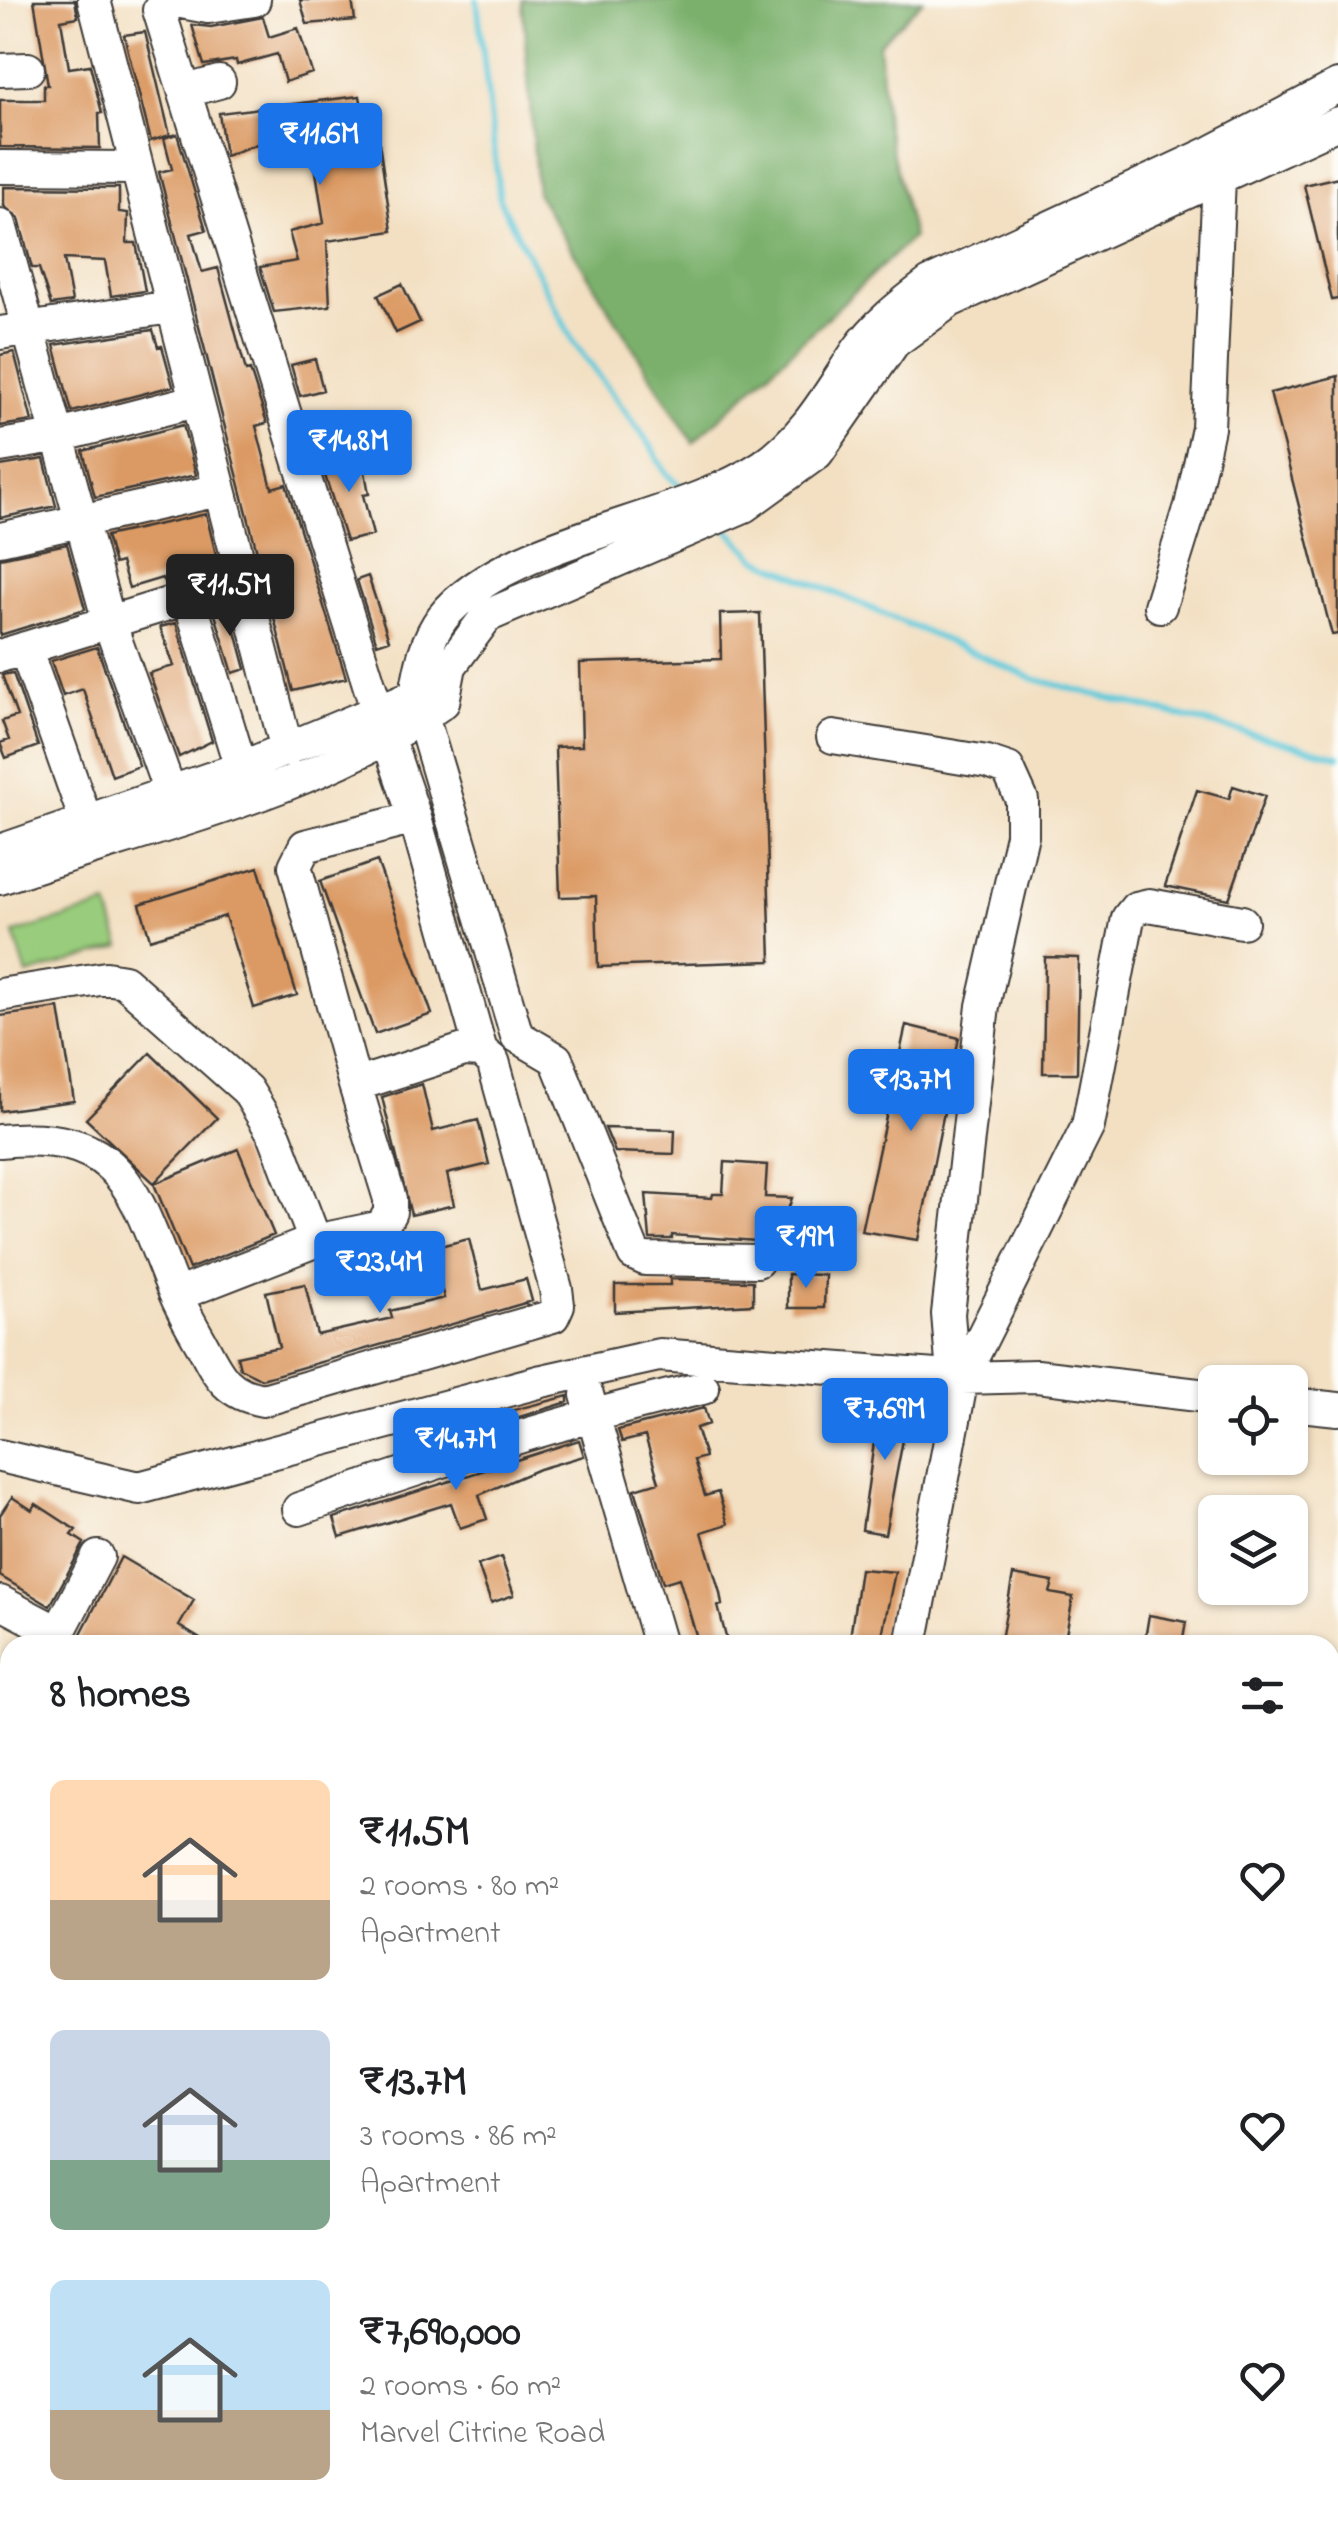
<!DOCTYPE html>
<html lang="en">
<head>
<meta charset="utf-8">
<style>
	:root { --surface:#fff; --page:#f2f2f2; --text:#202124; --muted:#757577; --accent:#1a73e8 }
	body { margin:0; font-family:"Indie Flower",sans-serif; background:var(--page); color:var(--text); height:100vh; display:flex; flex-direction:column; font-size:38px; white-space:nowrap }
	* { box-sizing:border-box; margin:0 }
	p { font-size:32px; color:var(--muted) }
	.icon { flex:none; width:55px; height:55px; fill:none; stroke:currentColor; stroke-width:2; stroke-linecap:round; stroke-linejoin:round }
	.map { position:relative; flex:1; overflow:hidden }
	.sheet { position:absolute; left:0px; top:1635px; width:1340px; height:890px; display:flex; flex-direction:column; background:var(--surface); border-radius:30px 30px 0 0; box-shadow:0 2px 8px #0004 }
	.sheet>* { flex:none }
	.controls { position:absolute; left:1198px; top:1365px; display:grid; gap:20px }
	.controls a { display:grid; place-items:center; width:110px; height:110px; border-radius:15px; background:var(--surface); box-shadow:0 2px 8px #0004; font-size:50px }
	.price { position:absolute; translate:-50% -85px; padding:0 22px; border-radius:10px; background:var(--accent); color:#fff; font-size:32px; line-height:65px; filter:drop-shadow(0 2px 5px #0008) }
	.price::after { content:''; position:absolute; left:50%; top:60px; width:30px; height:22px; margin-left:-15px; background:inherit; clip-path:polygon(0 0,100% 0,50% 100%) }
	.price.on { background:#222; color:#fff }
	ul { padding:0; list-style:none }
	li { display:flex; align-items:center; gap:30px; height:250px; padding:0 50px }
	li span { display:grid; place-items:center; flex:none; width:280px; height:200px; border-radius:15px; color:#555 }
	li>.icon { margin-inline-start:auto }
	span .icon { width:120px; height:120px; fill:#fffc; stroke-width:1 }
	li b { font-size:42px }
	h2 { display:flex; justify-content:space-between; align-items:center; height:120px; padding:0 50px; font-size:42px }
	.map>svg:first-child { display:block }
	.green { fill:#99cc7c; stroke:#5a744c; stroke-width:2.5 }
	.forest { fill:#7ab06c; stroke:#4b6644; stroke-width:2.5 }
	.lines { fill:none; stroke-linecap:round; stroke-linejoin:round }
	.stream { stroke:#5fc9da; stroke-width:6 }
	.building { fill:#db9a63 }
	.minor-casing { stroke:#3c3935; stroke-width:36 }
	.minor { stroke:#fff; stroke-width:32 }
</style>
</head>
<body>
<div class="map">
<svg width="1338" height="2525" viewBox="0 0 1338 2525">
	<rect width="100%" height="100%" fill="#fdfcf7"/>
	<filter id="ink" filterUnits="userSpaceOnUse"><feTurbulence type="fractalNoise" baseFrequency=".01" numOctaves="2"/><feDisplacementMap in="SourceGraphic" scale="20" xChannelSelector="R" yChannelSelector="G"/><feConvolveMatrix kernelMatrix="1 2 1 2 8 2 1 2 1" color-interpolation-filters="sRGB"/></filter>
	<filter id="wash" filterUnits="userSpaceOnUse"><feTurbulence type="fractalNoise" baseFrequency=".0048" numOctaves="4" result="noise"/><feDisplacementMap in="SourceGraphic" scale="40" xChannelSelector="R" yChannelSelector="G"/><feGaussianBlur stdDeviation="2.25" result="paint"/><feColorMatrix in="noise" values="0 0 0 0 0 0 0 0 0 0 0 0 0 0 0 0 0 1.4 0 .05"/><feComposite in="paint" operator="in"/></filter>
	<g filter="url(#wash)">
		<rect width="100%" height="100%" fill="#f3e0c3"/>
		<path class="green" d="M108 905 121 947 27 975 14 933Z"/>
		<path class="forest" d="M522 0H923L879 44 886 126 913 237 693 443 537 194Z"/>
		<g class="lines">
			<path class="stream" d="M477 0 500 201 574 343 651 446 665 472 684 490
				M723 525 757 559 1034 679 1338 756
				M1330 1791 1338 1759
				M1237 2515 1239 2525"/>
		</g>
		<g id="blocks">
			<path class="building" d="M34 0H75L78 17 61 20 69 68 90 65 102 113H99L100 148 0 147V100H44V85H48Z
				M300 0H352L355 20 307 24Z
				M263 17 269 37 298 28 312 73 285 82 277 54 237 65 236 60 204 65 192 25 211 27Z
				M145 32 170 135 151 141 124 35Z
				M360 96 366 131 377 129 392 231 327 241 330 306 274 312 260 267 297 261 289 232 324 223 310 133 288 140 286 133 225 156 219 113Z
				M177 134 206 230 191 234 202 272 218 268 246 371 250 370 267 423 256 426 272 488 286 484 346 678 293 691 159 172 172 169 164 138Z
				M1338 177V299L1332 300 1304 185Z
				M4 187 119 188V212L128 213 127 243H136L145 291 111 296 105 261 64 259 72 302 51 305 39 268H32L19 219 4 206Z
				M402 284 420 322 396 333 378 295Z
				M153 330 158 347 162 346 173 386 72 412 54 345Z
				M14 352 32 421 0 426V355Z
				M315 359 323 390 300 396 291 365Z
				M1338 376V634L1332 635 1270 393Z
				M183 425 196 475 95 497 83 451Z
				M362 455 369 494 363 495 373 535 346 541 321 463Z
				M44 459 56 506 0 518V466Z
				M206 514 219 567 165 584 162 578 129 588 121 562 114 564 106 536Z
				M67 544 85 609 0 635V558Z
				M368 576 389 640 377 644 357 580Z
				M229 606 246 669 233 673 214 611Z
				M760 613 771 961 598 967 596 896 560 897 555 747 582 746 580 663 721 659 720 614Z
				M176 623 212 741 179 757 149 673 174 666 160 627Z
				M97 647 139 766 112 776 83 689 63 696 51 661Z
				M13 673 38 746 6 758 0 743 9 740 2 721 17 716 2 675Z
				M1233 786 1265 796 1229 899 1165 886 1197 790 1229 799Z
				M377 861 432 1014 375 1034 320 881Z
				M258 867 297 995 254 1008 225 916 150 939 140 904Z
				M1045 957 1079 958 1077 1073H1043Z
				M59 1008 74 1101 0 1111V1016Z
				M906 1025 959 1038 918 1240 861 1231Z
				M150 1053 217 1118 154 1183 86 1119Z
				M422 1084 433 1131 478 1120 489 1164 447 1174 454 1205 411 1215 382 1097Z
				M605 1128 675 1130 674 1154 615 1152Z
				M238 1149 274 1235 189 1269 154 1184Z
				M725 1162 767 1165 765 1197 792 1198 774 1251 757 1241 672 1235V1239H650L646 1194 712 1198 713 1194H723Z
				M469 1239 482 1290 526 1279 532 1301 262 1379 240 1368 237 1356 279 1347 266 1292 305 1284 317 1335 392 1318 390 1311 444 1298 431 1248Z
				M788 1274 825 1275 824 1308H788Z
				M670 1279 753 1281V1304L615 1312V1285H670Z
				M568 1396V1402L418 1448 413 1436Z
				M880 1398 910 1403 885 1534 862 1530Z
				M704 1408 709 1424 696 1428 705 1457 694 1460 705 1496 718 1492 728 1524 702 1532 720 1593 722 1605 718 1606 728 1645H699L679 1578 663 1583 635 1489 659 1482 645 1436 622 1442 618 1430Z
				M579 1440 584 1456 539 1469 479 1495 487 1519 460 1528 451 1503 340 1537 334 1518Z
				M12 1497 32 1510 36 1504 76 1530 72 1535 84 1543 50 1606 0 1576V1515Z
				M121 1557 194 1600 179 1626 210 1645H75Z
				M501 1557 514 1595 491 1603 478 1565Z
				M860 1569 895 1572 880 1645H849Z
				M1013 1575 1053 1582 1050 1593 1073 1597 1064 1645H1000Z
				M1149 1615 1186 1622 1182 1645H1155L1145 1639Z"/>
		</g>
	</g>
	<g filter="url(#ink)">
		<use href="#blocks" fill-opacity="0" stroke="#3c3935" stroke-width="2.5"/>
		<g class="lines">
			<defs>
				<path id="minor" d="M94 0 287 750
					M171 0 208 7 254 0
					M159 10 378 713
					M0 70 28 69
					M186 91 219 82
					M0 167 134 168
					M0 225 109 622 170 792
					M0 333 171 307
					M0 446 55 437 195 401
					M0 539 219 490
					M189 598 241 768
					M1160 606 1191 506 1208 428 1219 178 1214 161
					M25 648 86 821
					M0 656 242 581
					M417 699 517 1036 556 1059 634 1254 645 1259 757 1261
					M833 737 987 762 1008 769 1022 800V835L983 1006 948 1314 952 1363 964 1374
					M0 851 241 768 416 695C420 668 426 639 443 617 507 538 676 524 763 466 807 436 829 393 858 350 877 323 904 303 930 283L1212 152 1338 86
					M0 878C144 828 319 792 443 702L450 666 487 616 744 506 817 453 894 342 950 301 1338 123
					M0 995 106 978 124 981 247 1090 275 1136 315 1241 382 1227 390 1212V1199L355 1085 464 1050 481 1051
					M355 1085 295 866 305 846 415 818
					M0 1141C128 1128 135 1198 175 1293 183 1312 194 1330 204 1348 219 1377 228 1394 263 1400L553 1316 558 1305 556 1289 493 1061 481 1051 415 818 388 739
					M176 1295 315 1241
					M587 1395 660 1645
					M1290 1404 1338 1409
					M0 1456 139 1488 542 1381 659 1355 962 1378 1037 1376 1215 1397
					M299 1509C433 1463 565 1419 703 1388
					M0 1602 59 1633
					M52 1645 98 1557
					M911 1645 962 1378 1088 1126 1128 918 1136 908 1149 905 1242 922
					M0 1734 10 1717
					M0 1845 10 1838
					M0 2272 10 2270
					M0 2373 10 2390
					M85 2515 91 2525
					M119 2515 125 2525
					M689 2515 720 2525
					M772 2515 776 2525
					M934 2515 937 2525
					M203 2525 223 2515
					M984 2525 1019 2515"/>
			</defs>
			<use href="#minor" class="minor-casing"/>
			<use href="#minor" class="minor"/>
		</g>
	</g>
</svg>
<div class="controls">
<a><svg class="icon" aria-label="locate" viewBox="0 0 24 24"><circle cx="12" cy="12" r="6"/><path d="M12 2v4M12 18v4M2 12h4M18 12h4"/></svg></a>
<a><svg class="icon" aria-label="layers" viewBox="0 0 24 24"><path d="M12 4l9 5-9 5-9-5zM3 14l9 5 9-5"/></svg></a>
</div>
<b class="price" style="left:320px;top:188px">₹11.6M</b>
<b class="price" style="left:349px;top:495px">₹14.8M</b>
<b class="price on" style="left:230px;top:639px">₹11.5M</b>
<b class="price" style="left:911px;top:1134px">₹13.7M</b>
<b class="price" style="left:806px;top:1291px">₹19M</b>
<b class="price" style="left:380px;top:1316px">₹23.4M</b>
<b class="price" style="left:885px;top:1463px">₹7.69M</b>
<b class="price" style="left:456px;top:1493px">₹14.7M</b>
<section class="sheet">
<h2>8 homes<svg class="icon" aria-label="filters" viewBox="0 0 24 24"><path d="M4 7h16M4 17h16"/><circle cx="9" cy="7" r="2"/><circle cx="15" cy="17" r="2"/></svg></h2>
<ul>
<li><span style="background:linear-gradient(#ffd9b3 60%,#b9a48a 0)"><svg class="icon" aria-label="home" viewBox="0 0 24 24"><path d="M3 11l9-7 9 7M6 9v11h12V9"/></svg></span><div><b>₹11.5M</b><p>2 rooms · 80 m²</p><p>Apartment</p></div><svg class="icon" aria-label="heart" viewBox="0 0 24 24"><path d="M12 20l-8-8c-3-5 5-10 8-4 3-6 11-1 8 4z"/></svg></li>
<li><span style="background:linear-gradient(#c9d6e8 65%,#7fa58c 0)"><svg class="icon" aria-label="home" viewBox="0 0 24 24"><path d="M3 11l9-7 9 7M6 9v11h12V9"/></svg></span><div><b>₹13.7M</b><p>3 rooms · 86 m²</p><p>Apartment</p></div><svg class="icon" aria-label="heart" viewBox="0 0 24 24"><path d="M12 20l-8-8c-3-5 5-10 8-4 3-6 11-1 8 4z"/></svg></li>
<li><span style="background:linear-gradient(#bfe0f5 65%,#b9a48a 0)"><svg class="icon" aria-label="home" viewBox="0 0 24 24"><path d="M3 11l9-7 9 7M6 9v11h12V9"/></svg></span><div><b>₹7,690,000</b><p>2 rooms · 60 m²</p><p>Marvel Citrine Road</p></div><svg class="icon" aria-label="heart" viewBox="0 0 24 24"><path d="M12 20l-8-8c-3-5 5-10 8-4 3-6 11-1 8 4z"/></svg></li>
</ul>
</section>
</div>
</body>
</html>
